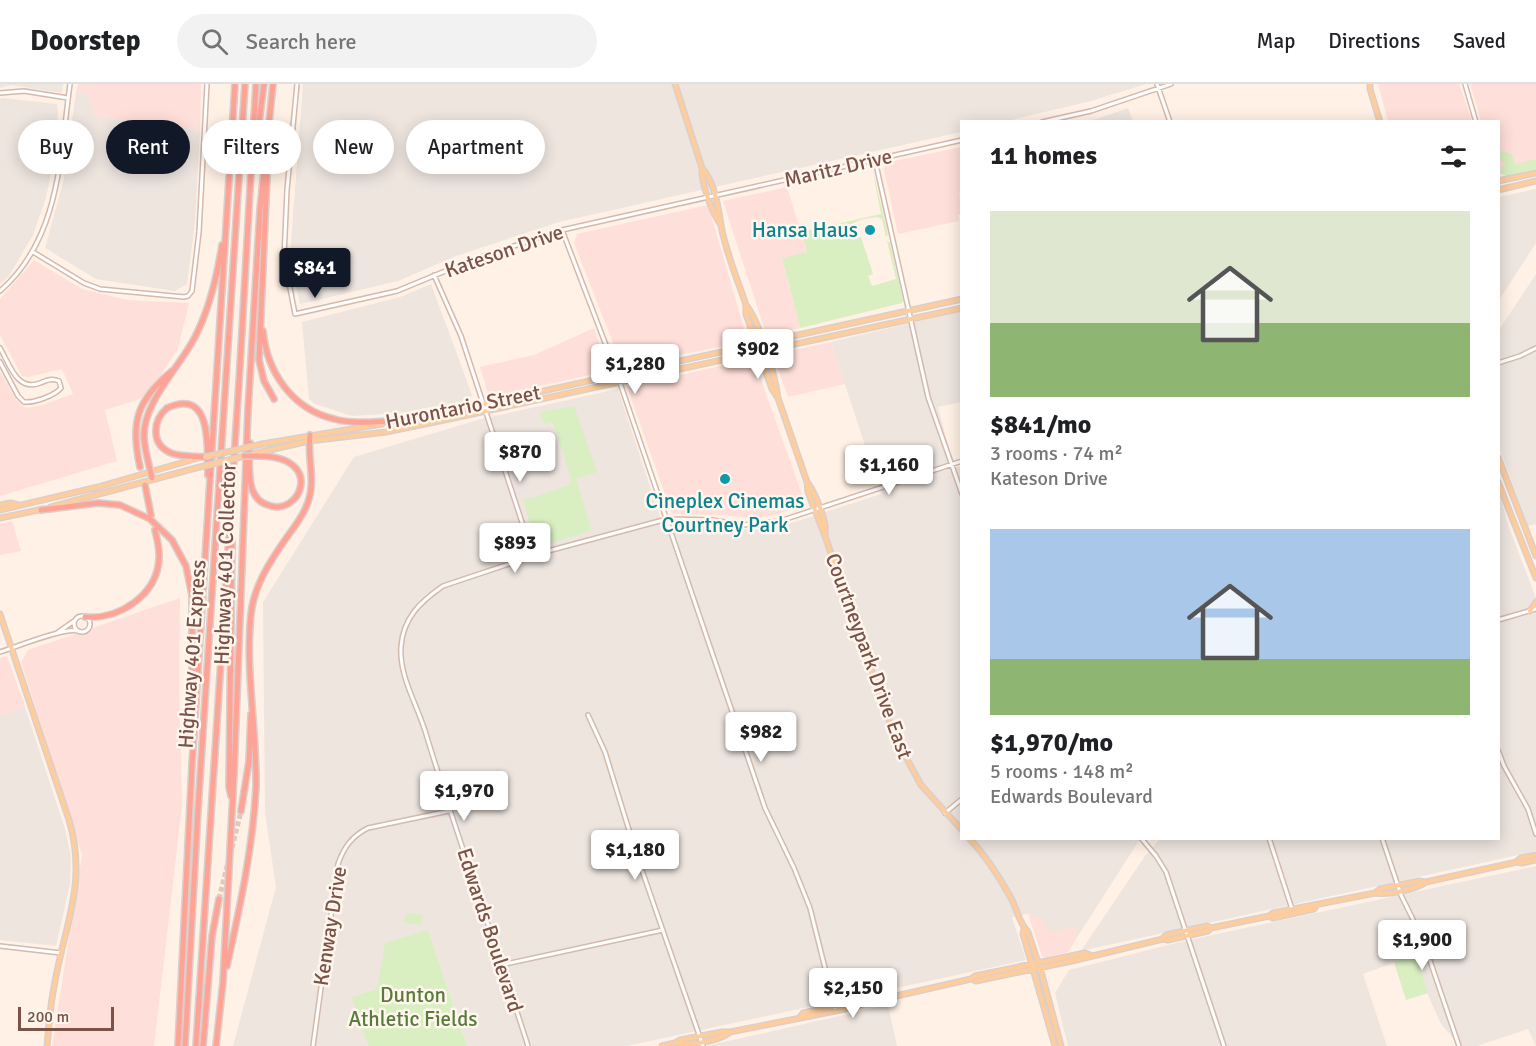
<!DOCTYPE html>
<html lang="en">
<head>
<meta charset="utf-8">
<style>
	:root { --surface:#fff; --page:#f2f2f2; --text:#202124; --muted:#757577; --line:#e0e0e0; --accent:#111827 }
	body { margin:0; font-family:Signika,sans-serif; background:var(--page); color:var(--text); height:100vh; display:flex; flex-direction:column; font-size:22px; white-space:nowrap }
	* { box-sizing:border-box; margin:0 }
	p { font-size:20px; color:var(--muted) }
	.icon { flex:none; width:33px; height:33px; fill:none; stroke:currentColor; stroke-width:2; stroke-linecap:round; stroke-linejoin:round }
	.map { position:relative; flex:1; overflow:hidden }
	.details { position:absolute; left:960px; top:36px; width:540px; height:720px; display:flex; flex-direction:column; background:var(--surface); border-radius:0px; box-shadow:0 3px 15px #0003 }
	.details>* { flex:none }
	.guide { position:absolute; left:18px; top:36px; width:570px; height:54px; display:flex; gap:12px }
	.scale { position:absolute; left:18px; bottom:15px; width:96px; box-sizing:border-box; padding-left:6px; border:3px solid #7b5247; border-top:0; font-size:16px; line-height:21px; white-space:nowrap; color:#7b5247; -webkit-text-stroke:4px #fff6ee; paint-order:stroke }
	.price { position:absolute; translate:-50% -51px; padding:0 14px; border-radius:6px; background:#fff; color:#222; font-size:20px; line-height:39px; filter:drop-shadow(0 2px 3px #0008) }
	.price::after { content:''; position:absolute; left:50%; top:36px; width:18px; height:14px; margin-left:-9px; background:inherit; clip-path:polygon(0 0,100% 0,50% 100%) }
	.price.on { background:var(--accent); color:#fff }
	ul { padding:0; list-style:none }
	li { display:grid; align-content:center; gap:12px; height:318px; padding:0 30px }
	li span { display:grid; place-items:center; height:186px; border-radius:0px; color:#555 }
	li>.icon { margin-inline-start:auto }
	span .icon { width:108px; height:108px; fill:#fffc; stroke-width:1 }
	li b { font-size:26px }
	h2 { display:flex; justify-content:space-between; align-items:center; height:72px; padding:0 30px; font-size:26px }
	.tag { padding:0 21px; border-radius:27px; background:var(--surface); box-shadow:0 3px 15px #0003; font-size:21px; line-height:54px }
	.tag.on { background:var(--accent); color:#fff }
	header { display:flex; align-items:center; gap:36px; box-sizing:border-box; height:84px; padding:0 30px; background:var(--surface); border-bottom:2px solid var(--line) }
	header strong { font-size:28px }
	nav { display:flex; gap:33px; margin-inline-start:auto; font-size:21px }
	.search { width:420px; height:54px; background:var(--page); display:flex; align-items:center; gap:15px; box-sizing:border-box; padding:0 21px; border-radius:33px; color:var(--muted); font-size:22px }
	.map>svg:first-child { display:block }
	.commercial { fill:#ffdfd9 }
	.industrial { fill:#eee5df }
	.green { fill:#d9eec1 }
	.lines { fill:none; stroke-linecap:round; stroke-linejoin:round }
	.highway-tunnel { stroke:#dec9be; stroke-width:5; stroke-dasharray:5 2.5; stroke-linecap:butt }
	.minor-casing { stroke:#d5b9ac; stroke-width:6 }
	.major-casing { stroke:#dacfcb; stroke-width:7 }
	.highway-casing { stroke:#dacfcb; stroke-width:8 }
	.minor { stroke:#fff; stroke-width:3 }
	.major { stroke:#ffcd9c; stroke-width:4 }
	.highway { stroke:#ffa396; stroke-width:5 }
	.major-bridge-casing { stroke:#dacfcb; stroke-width:7; stroke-linecap:butt }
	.highway-bridge-casing { stroke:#dacfcb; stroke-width:8; stroke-linecap:butt }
	.major-bridge { stroke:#ffcd9c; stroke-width:4 }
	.highway-bridge { stroke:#ffa396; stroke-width:5 }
	.culture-dot { fill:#0f9aa8; stroke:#fff6ee; stroke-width:2 }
	.labels { text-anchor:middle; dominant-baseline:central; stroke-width:5; stroke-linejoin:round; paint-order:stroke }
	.street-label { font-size:21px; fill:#7b5247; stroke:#fff6ee }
	.culture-label { font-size:21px; fill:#0d838f; stroke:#fff6ee; text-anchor:end }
	.park-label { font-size:21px; fill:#577c3b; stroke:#fff6ee }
</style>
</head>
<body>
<header>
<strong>Doorstep</strong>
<div class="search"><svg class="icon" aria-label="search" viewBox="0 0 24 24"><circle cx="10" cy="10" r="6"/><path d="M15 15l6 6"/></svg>Search here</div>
<nav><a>Map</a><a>Directions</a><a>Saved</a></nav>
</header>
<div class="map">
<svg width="1536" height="962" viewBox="0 0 1536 962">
	<rect width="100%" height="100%" fill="#fff1e5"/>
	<path class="commercial" d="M78 0H201L200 46 95 32 88 10 76 8Z
		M1378 0H1459L1472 37H1388Z
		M1470 0H1536V85L1507 92 1499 89 1498 38 1481 37Z
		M961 63V108L959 109 962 130 958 131 959 137 898 150 884 85 885 79Z
		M787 103 807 168 782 175 800 244 766 250 723 117Z
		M708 121 747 254 745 258 622 282 574 159 577 150Z
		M34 176 82 205 127 216 189 219 178 264 159 294 140 315 105 326 117 377 0 412V287L16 316 26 324 39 322 73 310 62 285 28 293 22 292 0 251V215Z
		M594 244 608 287 489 313 480 283 534 271Z
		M831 258 845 300 788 313 774 273 776 270Z
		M747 276 756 282 804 416 801 422 778 430 756 434 721 431 672 430 627 303Z
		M12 437 21 467 0 471V440Z
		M180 514 179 600 182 721 154 962H52L82 771 21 578 28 566Z
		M7 572 25 623 0 632V574Z
		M1028 830 1075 843 1076 855 1068 868 1045 874 1042 872Z"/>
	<path class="industrial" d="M0 0H63L62 9 11 1 0 4Z
		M303 0H1146L1091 17 1007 37 962 38 961 48 559 138 456 172 398 197 300 220 290 172Z
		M76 8 88 10 95 32 200 46 195 138 187 200 175 207 96 195 45 164 64 95Z
		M3 14 57 20 58 28 53 78 46 114 33 151 9 192 0 200V15Z
		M1128 24 1133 37H1083L1097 35Z
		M1536 105V159L1499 216V113Z
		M1536 190V440L1528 442 1499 363V246Z
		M431 200 472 311 469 316 400 329 352 332 315 320 309 315 302 238 400 213Z
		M961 227V318L938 323 954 384 961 383 962 754 1140 755 1076 855 1075 843 1050 848 1042 834 1028 830 1012 833 1026 876 627 962H467L428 846 377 905 353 913 368 962H233L276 803 265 729 263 518 354 373 481 335 618 305 664 445 699 440 751 446 782 442 881 410 831 258Z
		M1499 408 1508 441 1536 514V767L1081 867 1145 772 1160 755 1498 754Z
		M25 623 65 745 71 772 70 800 56 862 0 856V632Z
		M1536 782V962L1528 945 1477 962H1460L1441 940 1427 909 1415 871 1363 890 1387 962H1068L1055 909 1069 886 1180 858Z
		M888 921 897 962H706Z"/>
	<path class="green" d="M1498 66 1512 70 1515 82 1508 81 1500 76Z
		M1536 75V85L1507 92 1499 89 1504 80 1516 82V80Z
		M872 83 888 150 886 153 882 135 877 133 863 135 853 139V154L861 153 873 190 868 192 872 202 896 195 887 157 890 159 903 216 902 219 800 244 782 174 807 168 801 148 881 130Z
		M574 322 597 388 576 394 591 446 537 464 523 415 533 414 569 401V398L572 397 553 338 544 340 540 328Z
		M405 829 423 831 421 841 404 838Z
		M428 846 467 962H368L352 913 377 905 385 859Z
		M1416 871 1428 909 1406 916 1394 878Z"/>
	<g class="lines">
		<path class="highway-tunnel" d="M232 764 241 727
			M219 815 228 778"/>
		<defs>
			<path id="minor" d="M297 0 287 106 284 173 295 230 397 207 472 176 562 146 962 56
				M1157 0 1170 38
				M1465 0 1476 38
				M0 9 24 7 68 14
				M1042 38 1091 27 1171 0
				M875 76 928 313 962 410
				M562 146 617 290 765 724 794 784 810 824 835 924
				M33 168 84 199 100 205 184 213 188 212 192 207 199 148 207 0
				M434 191 461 252 533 472
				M0 207C60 155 60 73 70 0
				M0 264C10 281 17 308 40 299 47 296 52 294 59 297L61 304C54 312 34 319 24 318L18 312 0 278
				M1498 279 1520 272 1536 264
				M74 540a8 8 0 1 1 16 0a8 8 0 1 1-16 0Z
				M1498 536 1536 525
				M57 549 74 537
				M0 568C16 563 65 543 78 547
				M588 631 605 668 637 772 703 962
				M1498 666 1504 682 1528 725 1536 750
				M945 729 962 715
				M1141 754 1156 772 1166 788 1224 962
				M1269 754 1292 825
				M1382 754 1401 811 1423 856 1459 962
				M0 862 61 869
				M501 881 663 846
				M313 962 338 780C344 763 352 752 368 744L449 727
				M528 962C495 858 458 755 426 650 418 622 399 593 401 563 403 534 420 518 443 502L548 467 667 435 712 436 743 441 780 437 962 377"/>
			<path id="major" d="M675 0 702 84C701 99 712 129 721 141
				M1370 0V5L1380 38
				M702 84C715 99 718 122 721 141 725 166 738 197 746 221V230L772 305 777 313
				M1498 97 1536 89
				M1498 106 1536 97
				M746 221C760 238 775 292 778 314L807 398 808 408 825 452 894 651 921 701 962 746
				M416 335 962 215
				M262 360 382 340
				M261 368 309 357 386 348 449 335 962 224
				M1498 373 1536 472
				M1498 398 1536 494
				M808 399C815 409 828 439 825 451
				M0 421 10 419 19 421
				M51 423 196 384
				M0 426 98 403 198 374
				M0 434 43 425
				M1530 527 1536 518
				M0 530 69 736C88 799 64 842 54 903 50 922 49 942 47 962
				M969 754C986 772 999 792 1011 814 1017 825 1019 839 1028 848L1042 891 1061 962
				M1517 777 1521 774 1536 771
				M1375 809 1380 805 1419 797 1425 798
				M1269 832 1273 834 1314 825 1317 821
				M1024 845 1023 850 1055 962
				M1163 854 1166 851 1207 842 1211 844
				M971 895 976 897 1072 877 1163 855 1168 856 1208 847 1211 844 1269 832 1273 829 1375 809C1389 811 1414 806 1426 798L1517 778 1522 779 1536 776
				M800 933 803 929 855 918 861 920
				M676 959C690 962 717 957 729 949
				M662 962 675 959 680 956 722 948H730L856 923 861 920 971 895 975 892 1085 869 1090 871"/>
			<path id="highway" d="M253 85 264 0
				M267 92 259 276 264 297 274 315
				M263 247C267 288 292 325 334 335 360 342 391 336 418 335
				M250 359C249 374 248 391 252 405 255 413 260 419 268 421 300 434 326 373 260 372
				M205 373C194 372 181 373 171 369 150 360 153 336 167 324 213 303 207 364 208 391
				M140 383C130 338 137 316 172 287
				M152 394C149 381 145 367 144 354 142 319 180 283 195 253 210 224 217 193 222 161
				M145 401 151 431
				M41 426 98 419 120 421 150 435 172 456 186 482 192 511V643
				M85 533C119 536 157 511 159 475 160 465 157 456 155 446
				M231 712 229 703 232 458
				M241 727 249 677 251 630
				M227 882C240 823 253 763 256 703 257 646 245 586 251 530 254 501 271 476 287 453 295 442 304 431 308 418 316 396 307 373 310 351
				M178 962 192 681 235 0
				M185 962 198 725 245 0
				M196 962 240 282 256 0
				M203 962 212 852 219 815
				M216 962 223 898 234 690 248 326 260 126 273 0"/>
		</defs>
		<use href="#minor" class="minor-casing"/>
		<use href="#major" class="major-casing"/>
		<use href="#highway" class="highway-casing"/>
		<use href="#minor" class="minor"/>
		<use href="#major" class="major"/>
		<use href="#highway" class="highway"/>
		<defs>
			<path id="major-bridge" d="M252 370 261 368
				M205 373 262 360
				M196 384 245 372"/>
			<path id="highway-bridge" d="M244 372H260"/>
		</defs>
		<use href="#major-bridge" class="major-bridge-casing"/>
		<use href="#highway-bridge" class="highway-bridge-casing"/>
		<use href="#major-bridge" class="major-bridge"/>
		<use href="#highway-bridge" class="highway-bridge"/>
	</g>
	<g class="culture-dot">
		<circle cx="870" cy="146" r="6"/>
		<circle cx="725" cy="395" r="6"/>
	</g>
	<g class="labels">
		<g class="street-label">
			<text transform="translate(838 84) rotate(-13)">Maritz Drive</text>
			<text transform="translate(504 167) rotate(-19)">Kateson Drive</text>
			<text transform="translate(463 323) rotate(-11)">Hurontario Street</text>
			<text transform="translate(225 480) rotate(-88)">Highway 401 Collector</text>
			<text transform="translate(192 570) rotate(-86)">Highway 401 Express</text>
			<text transform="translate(869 572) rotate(70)">Courtneypark Drive East</text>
			<text transform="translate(330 842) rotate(-81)">Kenway Drive</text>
			<text transform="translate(490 846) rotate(72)">Edwards Boulevard</text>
		</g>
		<g class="culture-label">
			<text x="858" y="146">Hansa Haus</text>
			<text x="725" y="417" text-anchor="middle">Cineplex Cinemas<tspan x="725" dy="24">Courtney Park</tspan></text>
		</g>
		<g class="park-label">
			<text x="413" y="911">Dunton<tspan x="413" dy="24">Athletic Fields</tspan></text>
		</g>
	</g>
</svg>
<div class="scale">200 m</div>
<b class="price on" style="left:315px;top:215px">$841</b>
<b class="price" style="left:758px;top:296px">$902</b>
<b class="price" style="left:635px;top:311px">$1,280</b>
<b class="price" style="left:520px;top:399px">$870</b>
<b class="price" style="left:889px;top:412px">$1,160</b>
<b class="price" style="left:515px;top:490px">$893</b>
<b class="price" style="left:761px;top:679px">$982</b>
<b class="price" style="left:464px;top:738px">$1,970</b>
<b class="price" style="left:635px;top:797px">$1,180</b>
<b class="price" style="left:1422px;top:887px">$1,900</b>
<b class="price" style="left:853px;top:935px">$2,150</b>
<div class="guide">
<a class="tag">Buy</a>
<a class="tag on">Rent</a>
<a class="tag">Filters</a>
<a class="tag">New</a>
<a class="tag">Apartment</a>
</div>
<section class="details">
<h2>11 homes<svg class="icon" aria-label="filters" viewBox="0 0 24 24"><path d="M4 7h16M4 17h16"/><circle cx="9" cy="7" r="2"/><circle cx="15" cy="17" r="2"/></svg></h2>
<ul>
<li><span style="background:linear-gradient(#dfe7d0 60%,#8fb573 0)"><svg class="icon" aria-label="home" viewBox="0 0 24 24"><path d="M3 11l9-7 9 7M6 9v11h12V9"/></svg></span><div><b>$841/mo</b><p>3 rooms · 74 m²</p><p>Kateson Drive</p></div></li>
<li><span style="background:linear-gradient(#a9c7e8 70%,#8fb573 0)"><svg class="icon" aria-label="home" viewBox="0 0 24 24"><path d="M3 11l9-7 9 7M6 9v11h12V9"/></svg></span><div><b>$1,970/mo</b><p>5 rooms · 148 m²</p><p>Edwards Boulevard</p></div></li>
</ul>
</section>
</div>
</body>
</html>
